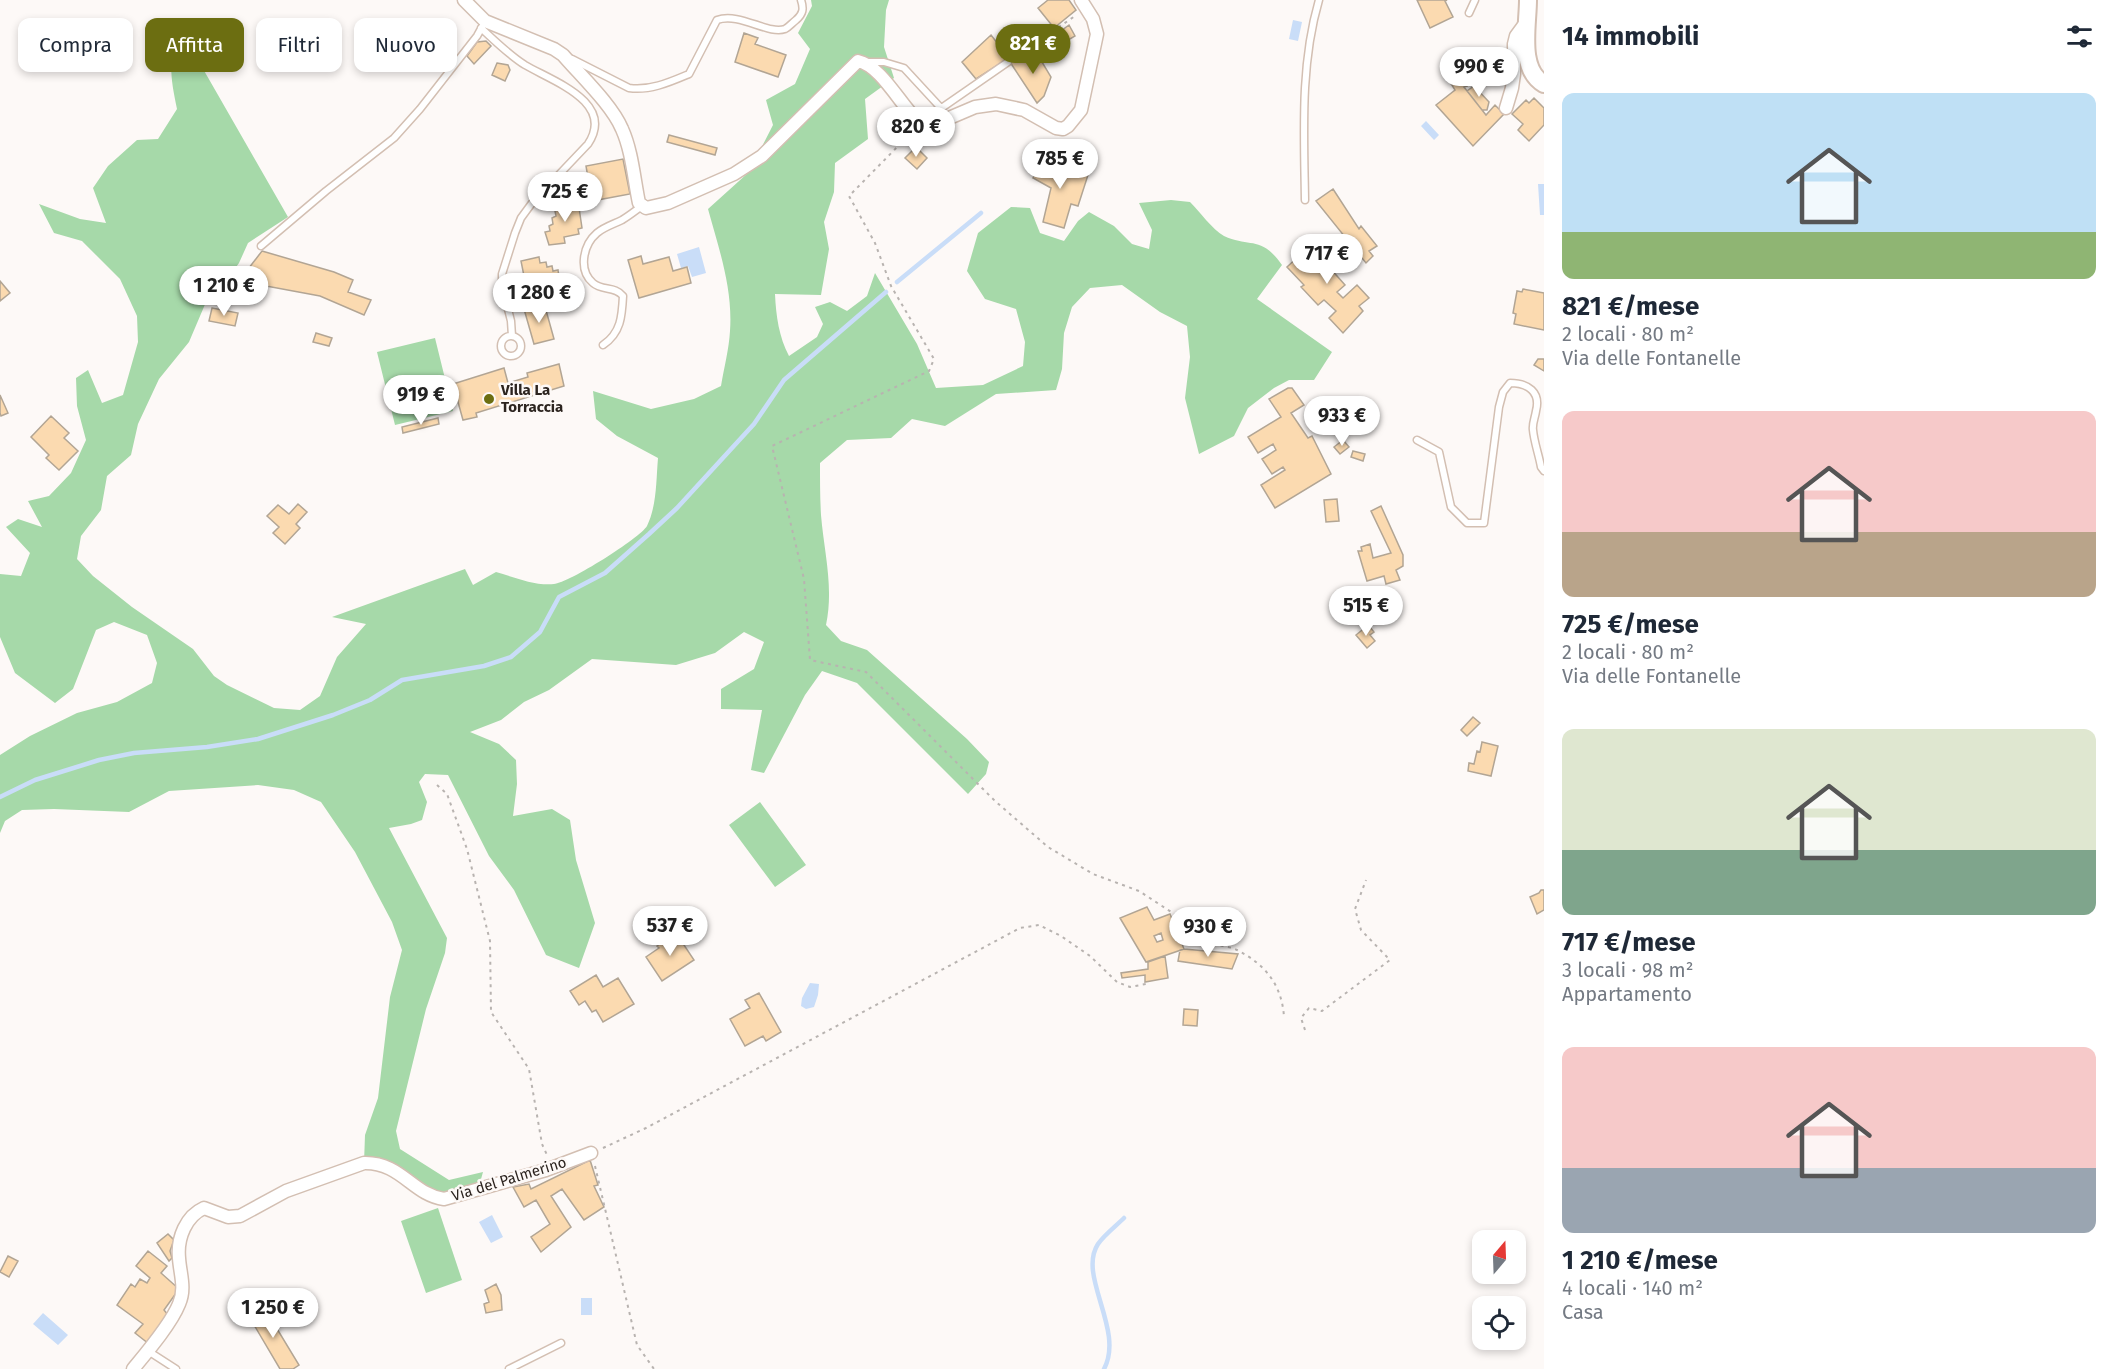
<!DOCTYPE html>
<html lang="it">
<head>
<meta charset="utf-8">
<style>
	:root { --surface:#fff; --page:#f6f6f7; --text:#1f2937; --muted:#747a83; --accent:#6c6e11 }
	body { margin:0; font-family:"Fira Sans",sans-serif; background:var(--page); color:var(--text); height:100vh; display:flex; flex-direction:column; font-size:22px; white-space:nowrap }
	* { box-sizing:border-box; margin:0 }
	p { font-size:20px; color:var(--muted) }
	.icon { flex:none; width:33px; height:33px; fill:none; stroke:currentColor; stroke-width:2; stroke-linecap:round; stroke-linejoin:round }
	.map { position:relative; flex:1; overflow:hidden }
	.panel { display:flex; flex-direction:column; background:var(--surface); width:570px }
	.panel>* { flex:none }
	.hud { position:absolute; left:18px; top:18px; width:570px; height:54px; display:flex; gap:12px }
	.needle { width:39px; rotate:19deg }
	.tools { position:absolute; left:1472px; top:1230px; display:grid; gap:12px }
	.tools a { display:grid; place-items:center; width:54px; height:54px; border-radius:12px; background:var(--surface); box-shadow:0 3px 9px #0003; font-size:30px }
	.price { position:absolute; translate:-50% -51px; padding:0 14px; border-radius:21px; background:#fff; color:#222; font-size:20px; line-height:39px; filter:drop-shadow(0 2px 3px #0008) }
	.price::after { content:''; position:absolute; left:50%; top:36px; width:18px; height:14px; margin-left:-9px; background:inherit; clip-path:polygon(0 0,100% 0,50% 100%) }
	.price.on { background:var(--accent); color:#fff }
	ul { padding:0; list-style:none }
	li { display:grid; align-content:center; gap:12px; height:318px; padding:0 18px }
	li span { display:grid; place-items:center; height:186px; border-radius:12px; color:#555 }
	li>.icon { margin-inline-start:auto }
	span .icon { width:108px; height:108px; fill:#fffc; stroke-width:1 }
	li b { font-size:26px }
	h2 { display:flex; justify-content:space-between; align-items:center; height:72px; padding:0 18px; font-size:26px }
	.pill { padding:0 21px; border-radius:12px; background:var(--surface); box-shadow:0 3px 9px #0003; font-size:21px; line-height:54px }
	.pill.on { background:var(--accent); color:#fff }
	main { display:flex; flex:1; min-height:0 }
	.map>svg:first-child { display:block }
	.green { fill:#a6d9a9 }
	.water { fill:#c9ddf8 }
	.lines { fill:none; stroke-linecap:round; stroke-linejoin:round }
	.stream { stroke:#c9ddf8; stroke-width:4.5 }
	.building { fill:#fbdab0; stroke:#b2a594; stroke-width:1.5; fill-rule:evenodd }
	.service-casing { stroke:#d3bfb2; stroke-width:9 }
	.minor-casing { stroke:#d3bfb2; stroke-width:15 }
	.secondary-casing { stroke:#d3bfb2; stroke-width:20 }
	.path { stroke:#b8b3b0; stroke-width:2; stroke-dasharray:3 4.5; stroke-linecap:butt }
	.service { stroke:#fff; stroke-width:6 }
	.minor { stroke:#fff; stroke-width:12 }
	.secondary { stroke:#fff; stroke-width:16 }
	.poi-dot { fill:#6c6e11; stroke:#fdf9f7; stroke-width:2 }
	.labels { text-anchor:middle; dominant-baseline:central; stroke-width:5; stroke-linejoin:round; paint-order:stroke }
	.poi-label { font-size:15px; font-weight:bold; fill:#2c241f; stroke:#fdf9f7; text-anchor:start }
	.street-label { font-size:15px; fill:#2c241f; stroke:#fdf9f7 }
</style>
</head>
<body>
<main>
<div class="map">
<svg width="1544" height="1369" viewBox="0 0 1544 1369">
	<rect width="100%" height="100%" fill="#fdf9f7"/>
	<path class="green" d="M811 0H889L886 10 884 47 894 78 865 99 868 139 835 163 834 192 824 222 829 249 821 295 775 294C776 316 779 337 789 356L817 337 823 324 815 307 830 302 847 311 867 296 875 273 917 344 936 388 983 385 1023 366 1025 342 1016 309 985 299 967 271 978 233 1011 207 1030 208 1040 233 1064 241 1078 221 1089 212 1114 226 1132 244 1149 249 1152 230 1139 203 1171 200 1190 202C1200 212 1212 229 1224 236 1250 248 1261 235 1282 265L1257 299 1332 352 1314 380H1289L1274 388 1248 408 1234 436 1199 454 1185 398 1190 357 1187 326 1160 312 1122 285 1090 288 1072 307 1064 333 1062 369 1056 390 996 394 945 426 912 419 891 438 847 440 820 463C820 480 820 498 821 515 824 552 834 587 826 625L841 641 867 650 967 739 989 762 986 774 968 794 857 683 822 671 805 695 764 773 751 770 762 710 721 709V689L754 669 764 642 744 632 715 653 676 665 592 659 549 690 524 702 501 720 470 732 499 744 516 760 517 784 513 816 552 809 570 820 576 860 595 923 579 968 546 955 514 890 489 856 448 775 425 774 419 782 427 802 422 820 411 824 389 828 447 938 445 953 426 1009 396 1131 400 1149 449 1180 483 1172 478 1190 444 1199 389 1167 364 1163 365 1135 378 1098 390 997 402 950 392 922 355 852 321 802 294 790 258 785 169 791 129 812 54 809 22 810 5 821 0 833V755L30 736 77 713 117 702 152 683 157 663 147 635 114 622 96 630 73 689 55 703 15 673 0 637V574L21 576 30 553 6 527 18 519 42 527 28 501 49 496 71 473 86 440 77 406 76 378 88 370 102 403 123 395 138 342 137 316 120 279 82 241 54 233 39 204 80 219 106 223 93 188 108 166 137 140 158 139 177 109C170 75 168 61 179 27L288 217 248 243 239 263 222 287 206 302 189 342 159 379 138 424 131 455 107 476 101 510 81 536 77 559 93 576 132 607 193 649 214 676 227 685 274 708 300 710 320 696 337 657 366 624 332 617 465 569 473 585 496 572C514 577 535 586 554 584 569 583 640 538 647 526 657 505 656 481 658 458L617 436 596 419 593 391 651 409 694 399 721 386C724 368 729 349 730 331 733 289 719 249 708 209L749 172 773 125 766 100 795 84 810 49 798 33 812 6Z
		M435 338 453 411 395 425 377 352Z
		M760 802 806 865 775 887 729 825Z
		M438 1208 462 1280 426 1293 401 1221Z"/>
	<path class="water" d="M1293 20 1302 22 1298 41 1289 39Z
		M1426 121 1439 135 1434 140 1421 126Z
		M1538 184H1544V215H1540Z
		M699 247 706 273 692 277 688 266 681 268 677 254Z
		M810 983 819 984 818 995 814 1007 806 1009 801 1006 802 998Z
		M492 1215 503 1237 491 1243 479 1222Z
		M581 1298H592V1315H581Z
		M43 1313 68 1335 58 1345 33 1324Z"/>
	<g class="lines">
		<path class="stream" d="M897 282 981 213
			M0 797 35 780 99 760 134 753 207 747 258 739 333 715 370 700 402 680 484 666 511 657 540 632 559 597 605 573 649 534 677 508 754 424 784 380 886 292
			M1104 1369C1125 1330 1077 1276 1098 1244 1104 1235 1116 1226 1124 1218"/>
	</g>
	<path class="building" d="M1048 0H1069L1076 10 1054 28 1038 8Z
		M1417 0H1447L1445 1 1453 17 1430 28Z
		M1069 25 1075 36 1065 42 1064 40 1058 42 1054 36Z
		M744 33 758 38 755 44 786 55 778 77 735 62Z
		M991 35 1009 58 976 79 962 62Z
		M486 41 491 46 474 64 467 56 477 42Z
		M1036 52 1051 77 1044 96 1037 103 1010 62Z
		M497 63 508 65 510 70 505 81 492 75Z
		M1459 75 1467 86 1464 87 1486 115 1495 105 1504 114 1473 146 1436 105 1455 90 1450 82Z
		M1474 86 1489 102 1487 110H1482L1467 91Z
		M1534 98 1544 108V125L1529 141 1518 130 1523 124 1512 114 1526 100 1529 103Z
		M669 135 717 148 715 155 667 142Z
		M916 147 927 158 917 169 905 158Z
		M1045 156 1061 165 1088 175 1078 206 1071 204 1064 228 1043 222 1051 188 1033 178Z
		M623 159 630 194 592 201 586 166Z
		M1333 189 1359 229 1361 226 1377 246 1369 251 1373 256 1366 263 1316 201Z
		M578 201 582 228 578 229 579 234 564 237 565 243 549 245 545 232 550 231 549 226 553 224 552 218 556 216 555 211 561 209 560 204Z
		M1317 239 1337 259 1329 267 1345 285 1337 292 1343 298 1357 285 1369 298 1359 306 1363 311 1343 333 1329 318 1336 311 1324 300 1318 305 1301 287 1304 285 1287 267Z
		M262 251 334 272 353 280 348 292 371 300 364 315 320 296 239 281Z
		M641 256 643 264 669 257 673 271 687 267 691 283 639 298 628 260Z
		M539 257 540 263 546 262 547 267 552 266 553 271 558 270 559 277 563 276 565 287 535 293 532 279 525 281 521 261Z
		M0 281 10 293 0 301Z
		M1523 289 1544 293V330L1514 324 1516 314 1513 313 1517 291 1522 292Z
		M544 303 554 339 534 344 524 309Z
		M212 308 238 313 235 326 209 321Z
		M316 333 332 338 329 346 313 342Z
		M1538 359H1544V371L1534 365Z
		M559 364 564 386 476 413 477 417 463 420 453 384 504 368 508 383 528 377 527 373Z
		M1288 388H1292L1304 405 1291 413 1308 438 1312 436 1331 474 1275 508 1261 485 1285 470 1283 467 1272 474 1262 459 1276 450 1273 444 1258 453 1248 437 1281 417 1269 399Z
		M0 395 8 413 1 416 0 413Z
		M51 416 69 433 64 438 78 451 59 470 46 458 49 455 31 437Z
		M438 418 439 424 403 433 402 427Z
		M1343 440 1349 447 1340 454 1334 447Z
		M1353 451 1365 454 1363 461 1351 457Z
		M1337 499 1339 521 1326 522 1324 500Z
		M298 504 307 512 296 524 300 528 285 544 273 533 279 527 267 516 278 505 289 514Z
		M1381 506 1403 555V566L1396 570 1400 580 1386 584 1384 576 1367 581 1358 551H1362L1361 547 1370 544 1373 558 1391 553 1371 511Z
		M1366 627 1367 629 1370 627 1374 632 1370 635 1375 641 1367 648 1356 635Z
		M1473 717 1480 723 1467 736 1461 730Z
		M1482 742 1498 746 1491 776 1468 771 1469 763 1474 764 1477 751 1480 752Z
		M1541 890H1544V910L1537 914 1530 897 1539 893Z
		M1147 907 1154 920 1170 914 1184 949 1146 962 1120 918ZM1161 933 1163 940 1157 942 1154 936Z
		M676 933 694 960 662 981 646 957 659 948 657 946Z
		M1184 949 1238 954 1232 969 1178 961 1180 950Z
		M1165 956 1168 978 1145 982V975L1122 978 1121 973 1148 969V962Z
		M596 975 603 987 618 978 634 1004 603 1022 596 1010 592 1012 585 1001 579 1005 570 991Z
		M759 993 781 1032 766 1041 763 1036 745 1046 730 1019 750 1008 745 1000Z
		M1184 1009 1198 1010 1197 1026 1183 1025Z
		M590 1160 598 1185 594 1186 604 1207 584 1220 562 1189 551 1196 571 1227 541 1252 531 1237 550 1224 536 1200 524 1207 513 1187 529 1184 531 1189Z
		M168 1234 174 1240 170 1251 172 1258 169 1261 157 1243Z
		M148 1251 167 1266 161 1273 179 1289 164 1310 168 1315 149 1344 135 1333 143 1324 117 1305 131 1284 135 1287 140 1279 147 1283 150 1278 136 1266Z
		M8 1256 18 1261 9 1277 0 1272Z
		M496 1284 501 1295 502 1310 486 1313 484 1304 489 1302 485 1290Z
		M262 1304 299 1365 293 1369H280L247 1313Z"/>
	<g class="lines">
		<defs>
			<path id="service" d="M1469 13 1475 0
				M481 28C495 41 509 55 525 65 552 81 616 102 588 144L532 203 521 218 515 233 502 274V285L511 321 512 336
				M572 59 629 88C650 91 670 82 689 74L717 20C740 12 768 35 785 29 789 27 792 23 796 20 803 14 804 9 801 0
				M865 62H884L904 68 940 107H943L1008 62
				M1305 200C1304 133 1300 65 1319 0
				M261 246 326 191 394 138 420 109 477 36 482 27
				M501 346a10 10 0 1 1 20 0a10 10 0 1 1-20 0Z
				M603 345C621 333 622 316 623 296 615 286 602 291 593 283 578 270 583 245 597 233 604 227 614 224 622 220 629 216 635 211 642 206
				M1417 440 1439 452 1451 507 1467 523H1484L1499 407 1503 392 1510 383C1528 383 1541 392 1536 411 1535 418 1532 424 1533 430 1534 442 1539 455 1541 467L1544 471
				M148 1351 176 1369
				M509 1369 561 1343"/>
			<path id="minor" d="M464 0 485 21 554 49 563 55C581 76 612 105 622 129 632 151 634 179 639 203L646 208 668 203 734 174 762 156 858 61C882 66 902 108 920 123L935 124 975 107 996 104 1024 110 1056 128 1063 129 1068 126 1081 110 1097 34 1093 19 1081 0
				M1506 108 1512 88 1514 74V44L1516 36 1527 21
				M133 1369C147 1352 171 1324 179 1304 186 1288 180 1274 179 1258 177 1238 186 1216 204 1208L228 1217 240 1216 286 1191 364 1163C401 1162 413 1195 444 1199L546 1170 591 1153"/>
			<path id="secondary" d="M1528 0C1528 26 1518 69 1544 84"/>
		</defs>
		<use href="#service" class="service-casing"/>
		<use href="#minor" class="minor-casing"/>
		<use href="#secondary" class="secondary-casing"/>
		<path class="path" d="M1015 57 1075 16
			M912 132 849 196 875 243 891 286 934 359 929 371 772 446 804 579 810 660 866 672 995 801 1048 847 1093 874 1139 891 1182 919 1200 943C1211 945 1227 945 1237 950 1265 964 1282 985 1284 1017
			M437 785 447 794 467 849 490 941 491 1012 529 1069 542 1144 547 1155
			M1305 1030 1301 1018 1309 1008 1322 1011 1390 960 1361 930 1355 909 1366 880
			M603 1148 646 1128 1020 928 1039 925 1061 936 1090 956 1117 982 1130 987 1146 984
			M595 1166 637 1345 654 1369"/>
		<use href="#service" class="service"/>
		<use href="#minor" class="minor"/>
		<use href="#secondary" class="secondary"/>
	</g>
	<circle class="poi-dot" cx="489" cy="399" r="6"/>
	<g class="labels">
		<g class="poi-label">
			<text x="501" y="390">Villa La<tspan x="501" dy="17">Torraccia</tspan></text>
		</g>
		<g class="street-label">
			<text transform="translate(509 1179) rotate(-17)">Via del Palmerino</text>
		</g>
	</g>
</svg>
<div class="tools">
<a><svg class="needle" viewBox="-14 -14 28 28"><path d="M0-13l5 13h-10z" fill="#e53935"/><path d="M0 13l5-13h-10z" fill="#747a83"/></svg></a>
<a><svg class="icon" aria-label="locate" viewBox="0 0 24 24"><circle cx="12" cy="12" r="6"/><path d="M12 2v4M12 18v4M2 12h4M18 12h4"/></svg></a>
</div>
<b class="price on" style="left:1033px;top:75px">821 €</b>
<b class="price" style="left:1479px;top:98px">990 €</b>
<b class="price" style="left:916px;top:158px">820 €</b>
<b class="price" style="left:1060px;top:190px">785 €</b>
<b class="price" style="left:565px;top:223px">725 €</b>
<b class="price" style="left:1327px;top:285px">717 €</b>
<b class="price" style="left:224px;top:317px">1 210 €</b>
<b class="price" style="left:539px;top:324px">1 280 €</b>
<b class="price" style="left:421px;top:426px">919 €</b>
<b class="price" style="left:1342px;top:447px">933 €</b>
<b class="price" style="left:1366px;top:637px">515 €</b>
<b class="price" style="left:670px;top:957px">537 €</b>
<b class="price" style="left:1208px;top:958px">930 €</b>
<b class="price" style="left:273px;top:1339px">1 250 €</b>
<div class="hud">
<a class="pill">Compra</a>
<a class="pill on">Affitta</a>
<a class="pill">Filtri</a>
<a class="pill">Nuovo</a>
</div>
</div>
<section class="panel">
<h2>14 immobili<svg class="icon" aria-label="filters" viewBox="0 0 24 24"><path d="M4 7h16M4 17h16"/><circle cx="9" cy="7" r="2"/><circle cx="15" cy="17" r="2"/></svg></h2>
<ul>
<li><span style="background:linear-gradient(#bfe0f5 75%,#8fb573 0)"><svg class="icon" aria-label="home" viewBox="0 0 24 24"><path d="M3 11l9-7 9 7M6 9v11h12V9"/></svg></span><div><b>821 €/mese</b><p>2 locali · 80 m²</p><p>Via delle Fontanelle</p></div></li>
<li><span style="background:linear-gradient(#f6c9c9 65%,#b9a48a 0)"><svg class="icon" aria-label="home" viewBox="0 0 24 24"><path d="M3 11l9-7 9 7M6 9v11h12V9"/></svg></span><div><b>725 €/mese</b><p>2 locali · 80 m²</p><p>Via delle Fontanelle</p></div></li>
<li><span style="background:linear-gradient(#dfe7d0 65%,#7fa58c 0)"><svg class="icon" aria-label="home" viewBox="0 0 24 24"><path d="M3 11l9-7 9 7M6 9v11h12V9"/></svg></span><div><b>717 €/mese</b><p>3 locali · 98 m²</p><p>Appartamento</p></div></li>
<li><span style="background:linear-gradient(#f6c9c9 65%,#9aa5b1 0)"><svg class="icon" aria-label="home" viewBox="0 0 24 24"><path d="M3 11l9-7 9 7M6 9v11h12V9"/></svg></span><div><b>1 210 €/mese</b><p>4 locali · 140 m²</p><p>Casa</p></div></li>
</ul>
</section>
</main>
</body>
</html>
